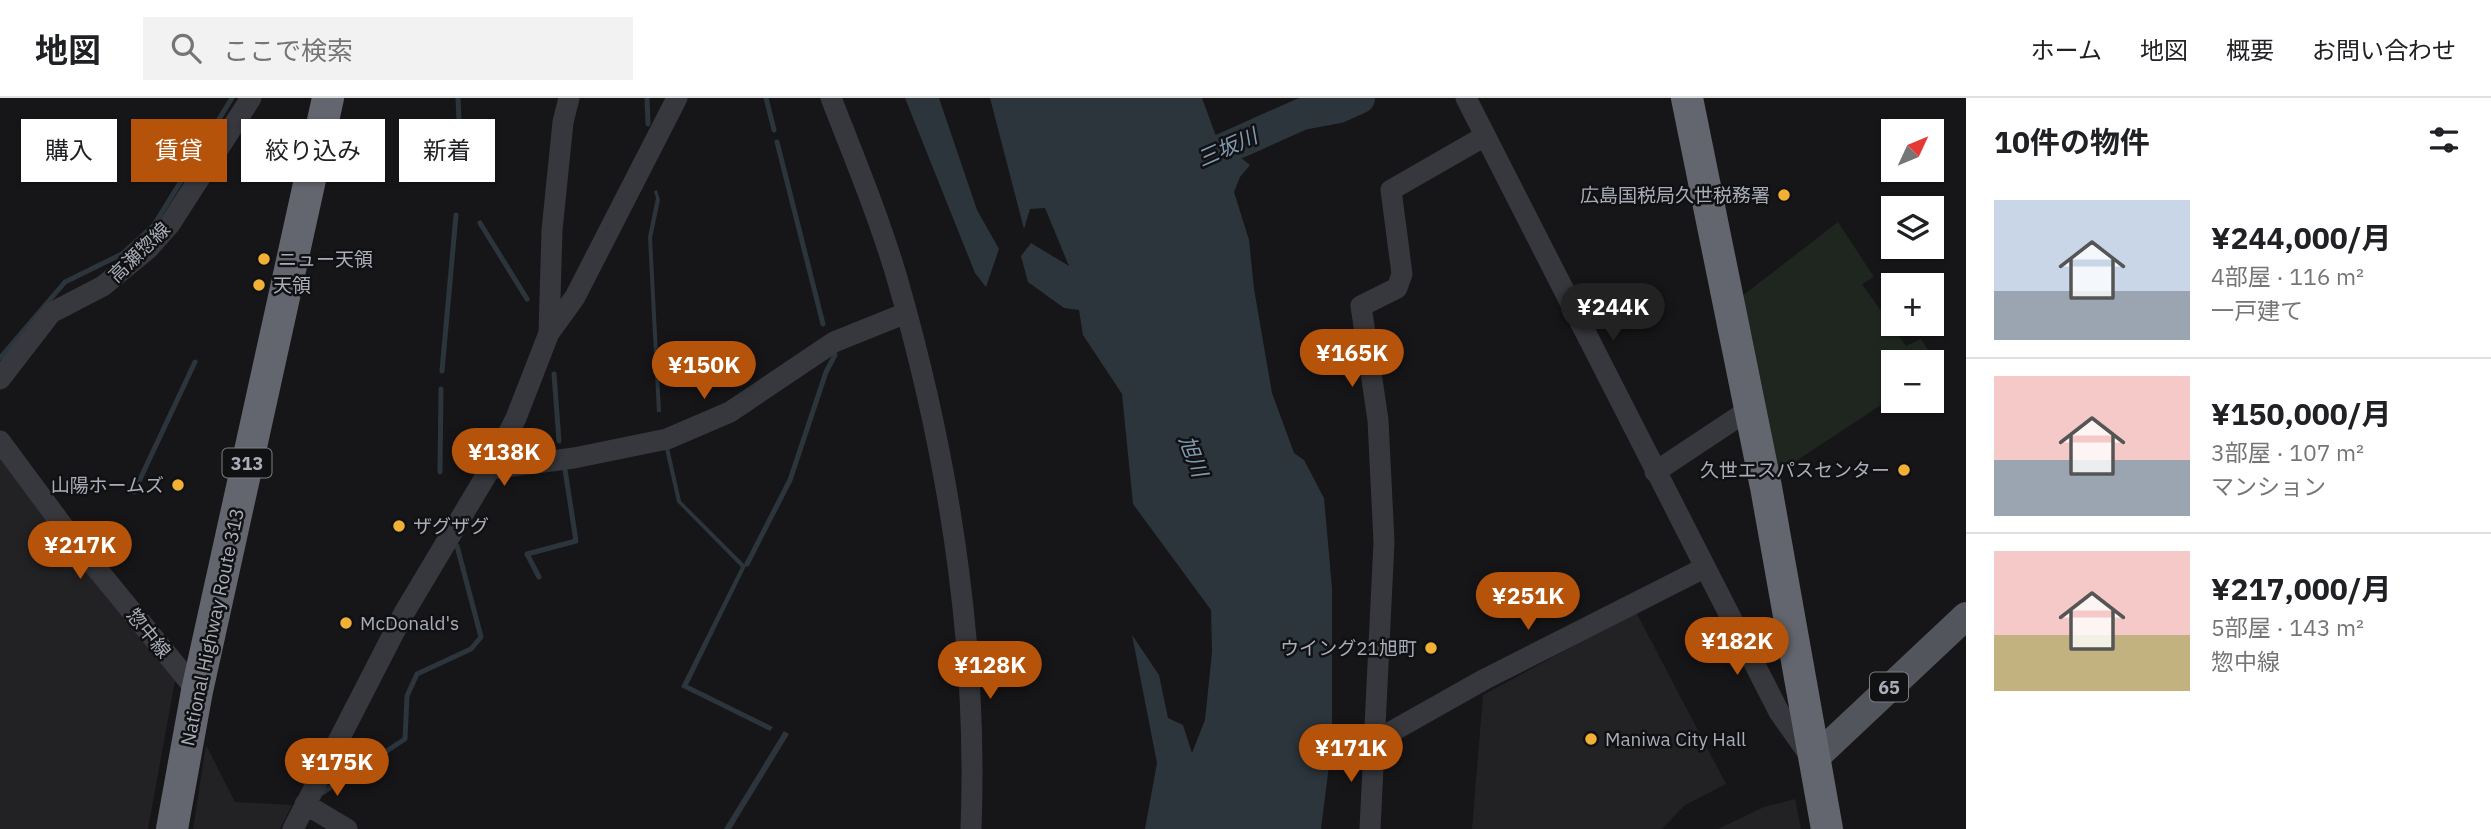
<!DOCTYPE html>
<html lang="ja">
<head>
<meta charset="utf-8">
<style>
	:root { --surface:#fff; --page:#f2f2f2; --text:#202124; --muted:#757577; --line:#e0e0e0; --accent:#b45309 }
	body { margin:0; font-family:"IBM Plex Sans","Noto Sans JP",sans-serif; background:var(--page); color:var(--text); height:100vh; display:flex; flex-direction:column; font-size:26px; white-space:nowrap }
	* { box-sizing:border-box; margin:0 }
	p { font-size:23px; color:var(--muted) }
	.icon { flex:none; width:38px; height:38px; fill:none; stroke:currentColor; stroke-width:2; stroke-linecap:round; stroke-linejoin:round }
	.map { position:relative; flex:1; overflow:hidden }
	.panel { display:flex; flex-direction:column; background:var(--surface); width:525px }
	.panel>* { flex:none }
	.banner { position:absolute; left:21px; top:21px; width:665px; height:63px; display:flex; gap:14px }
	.needle { width:46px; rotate:46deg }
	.controls { position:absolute; left:1881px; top:21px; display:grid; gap:14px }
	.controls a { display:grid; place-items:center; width:63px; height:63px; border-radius:0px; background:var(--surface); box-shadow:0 2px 5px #0004; font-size:35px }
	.price { position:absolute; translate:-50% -60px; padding:0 16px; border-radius:24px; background:var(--accent); color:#fff; font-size:23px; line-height:46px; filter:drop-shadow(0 2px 4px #0008) }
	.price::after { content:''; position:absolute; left:50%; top:42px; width:21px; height:16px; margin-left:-10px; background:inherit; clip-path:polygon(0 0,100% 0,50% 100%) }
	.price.current { background:#222; color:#fff }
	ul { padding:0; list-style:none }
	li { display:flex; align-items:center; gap:21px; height:175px; padding:0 28px }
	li+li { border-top:2px solid var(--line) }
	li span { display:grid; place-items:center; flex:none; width:196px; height:140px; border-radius:0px; color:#555 }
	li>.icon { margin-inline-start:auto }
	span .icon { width:84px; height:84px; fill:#fffc; stroke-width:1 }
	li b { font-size:30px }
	h2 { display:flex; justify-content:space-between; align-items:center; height:84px; padding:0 28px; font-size:30px }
	.pill { padding:0 24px; border-radius:0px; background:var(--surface); box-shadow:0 2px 5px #0004; font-size:24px; line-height:63px }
	.pill.current { background:var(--accent); color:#fff }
	header { display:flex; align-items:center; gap:42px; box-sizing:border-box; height:98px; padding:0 35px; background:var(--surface); border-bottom:2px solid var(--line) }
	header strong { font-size:33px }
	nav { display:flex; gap:38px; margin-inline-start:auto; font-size:24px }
	.search { width:490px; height:63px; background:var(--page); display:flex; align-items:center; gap:18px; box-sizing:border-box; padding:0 24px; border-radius:0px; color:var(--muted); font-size:26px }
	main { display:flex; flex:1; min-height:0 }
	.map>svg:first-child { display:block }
	.built { fill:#222225 }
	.green { fill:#1e261f }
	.water { fill:#2c353c }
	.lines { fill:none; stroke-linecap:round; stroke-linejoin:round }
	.stream { stroke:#2c353c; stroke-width:5 }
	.river { stroke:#2c353c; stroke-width:32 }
	.minor { stroke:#37383d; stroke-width:21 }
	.major { stroke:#53555c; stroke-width:28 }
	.highway { stroke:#63666e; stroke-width:32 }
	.poi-dot { fill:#f2b134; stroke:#111113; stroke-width:2.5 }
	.labels { text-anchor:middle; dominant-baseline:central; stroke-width:5; stroke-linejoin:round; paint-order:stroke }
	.shield { fill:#111113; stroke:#7b7e86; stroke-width:2 }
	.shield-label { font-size:18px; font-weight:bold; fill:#a8adb8 }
	.poi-label { font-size:19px; fill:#a8adb8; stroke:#111113; text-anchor:start }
	.street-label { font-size:19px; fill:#a8adb8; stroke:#111113 }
	.water-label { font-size:21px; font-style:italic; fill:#7f9bb3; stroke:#111113 }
</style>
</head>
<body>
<header>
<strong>地図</strong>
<div class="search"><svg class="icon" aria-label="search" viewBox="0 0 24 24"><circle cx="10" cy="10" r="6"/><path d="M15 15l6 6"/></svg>ここで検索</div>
<nav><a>ホーム</a><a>地図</a><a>概要</a><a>お問い合わせ</a></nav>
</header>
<main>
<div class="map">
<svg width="1966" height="731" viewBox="0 0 1966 731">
	<rect width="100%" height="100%" fill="#161618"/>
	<path class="built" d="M0 356 176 577 148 731H0Z
		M1636 514 1726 686 1685 707 1662 731H1472L1483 597Z
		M206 647 235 704 292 707 280 731H193Z
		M1795 701 1801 731H1718L1764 709Z"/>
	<path class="green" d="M1838 124 1874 179 1862 186 1906 248 1921 241 1939 269 1932 273V264H1894L1893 299 1775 377 1742 198Z"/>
	<path class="water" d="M905 0H939L977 112 999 151 986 189 975 175Z
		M990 0H1202L1217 41 1250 67 1240 79 1234 94 1249 142 1254 191 1272 295 1294 355 1304 362 1324 400 1332 490V644L1321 731H1145L1157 665 1132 537 1159 577 1168 620 1183 627 1192 655 1205 622 1212 554 1211 512 1133 406 1122 296 1083 237 1079 212 1064 210 1028 184 1021 158 1031 145 1069 168 1045 110 1030 111 1024 131Z
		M657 92 660 102 652 140 661 314H657L648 139 656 100 654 93Z
		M667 341 681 403 746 468 688 587 773 629 770 633 681 589 741 469 677 404 663 342Z
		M784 633 789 636 731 731H724Z"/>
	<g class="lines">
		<path class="stream" d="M458 0 459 23
			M647 0 648 26
			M766 0 774 32
			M777 44 823 226
			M480 125 527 201
			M0 260 65 184 122 156 154 127 232 0
			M442 273 456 117
			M554 276 559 343
			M440 374 441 291
			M134 394 195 264
			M747 466 790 382 826 274 835 257
			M539 479 527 456 576 443 564 365
			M322 695 405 641 407 598 417 576 471 551 481 539 457 448"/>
		<path class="river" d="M1190 66 1302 16 1339 9 1359 0"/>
		<path class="minor" d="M831 0C854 59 879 119 897 180 948 357 978 546 971 731
			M1466 0 1779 614 1810 658
			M549 235 575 199 677 0
			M0 281 51 215 103 188 148 151 170 126 251 0
			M0 343 74 443 197 593
			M490 371 574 360 667 341 730 314 834 244 906 215
			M1655 374 1750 311
			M1375 643 1485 581 1704 470
			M305 706 347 731
			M293 731 404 515 490 371 516 320 549 235 552 132 563 24 569 0
			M1370 731 1384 444 1378 322 1361 208 1397 190 1402 176 1391 92 1485 38"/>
		<path class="major" d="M1813 662 1966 518"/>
		<path class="highway" d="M1687 0 1766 389 1827 731
			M172 731 197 593 328 0"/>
	</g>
	<g class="poi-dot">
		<circle cx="1784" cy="97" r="7"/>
		<circle cx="264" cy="161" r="7"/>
		<circle cx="259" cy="187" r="7"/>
		<circle cx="1904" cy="372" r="7"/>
		<circle cx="178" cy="387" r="7"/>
		<circle cx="399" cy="428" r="7"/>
		<circle cx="346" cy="525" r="7"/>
		<circle cx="1431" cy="550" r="7"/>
		<circle cx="1591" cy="641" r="7"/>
	</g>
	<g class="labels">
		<g class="shield">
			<rect x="222.5" y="350.5" width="49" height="29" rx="5"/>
			<rect x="1870" y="574.5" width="38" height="29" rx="5"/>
		</g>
		<g class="shield-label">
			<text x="247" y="365">313</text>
			<text x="1889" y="589">65</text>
		</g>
		<g class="poi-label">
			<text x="1770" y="97" text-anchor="end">広島国税局久世税務署</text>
			<text x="278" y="161">ニュー天領</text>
			<text x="273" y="187">天領</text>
			<text x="1890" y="372" text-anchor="end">久世エスパスセンター</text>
			<text x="164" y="387" text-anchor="end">山陽ホームズ</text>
			<text x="413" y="428">ザグザグ</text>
			<text x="360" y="525">McDonald's</text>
			<text x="1417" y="550" text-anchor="end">ウイング21旭町</text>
			<text x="1605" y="641">Maniwa City Hall</text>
		</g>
		<g class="street-label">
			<text transform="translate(139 154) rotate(-44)">高瀬惣線</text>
			<text transform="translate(212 529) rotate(-78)">National Highway Route 313</text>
			<text transform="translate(149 535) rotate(51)">惣中線</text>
		</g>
		<g class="water-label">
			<text transform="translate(1227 49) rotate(-24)">三坂川</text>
			<text transform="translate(1194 358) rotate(69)">旭川</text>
		</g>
	</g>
</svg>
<div class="controls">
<a><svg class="needle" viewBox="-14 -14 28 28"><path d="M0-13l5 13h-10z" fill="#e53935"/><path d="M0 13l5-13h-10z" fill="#757577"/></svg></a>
<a><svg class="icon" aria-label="layers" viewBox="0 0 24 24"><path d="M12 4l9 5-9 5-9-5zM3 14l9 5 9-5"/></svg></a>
<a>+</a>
<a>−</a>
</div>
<b class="price current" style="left:1613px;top:245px">¥244K</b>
<b class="price" style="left:1352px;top:291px">¥165K</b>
<b class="price" style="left:704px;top:303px">¥150K</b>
<b class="price" style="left:504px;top:390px">¥138K</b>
<b class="price" style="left:80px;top:483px">¥217K</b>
<b class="price" style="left:1528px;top:534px">¥251K</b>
<b class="price" style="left:1737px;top:579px">¥182K</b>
<b class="price" style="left:990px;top:603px">¥128K</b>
<b class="price" style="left:1351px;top:686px">¥171K</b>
<b class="price" style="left:337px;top:700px">¥175K</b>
<div class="banner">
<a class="pill">購入</a>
<a class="pill current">賃貸</a>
<a class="pill">絞り込み</a>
<a class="pill">新着</a>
</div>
</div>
<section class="panel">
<h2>10件の物件<svg class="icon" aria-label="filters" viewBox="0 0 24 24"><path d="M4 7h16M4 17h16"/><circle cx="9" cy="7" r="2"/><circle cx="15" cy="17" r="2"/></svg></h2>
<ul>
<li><span style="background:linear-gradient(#c9d6e8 65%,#9aa5b1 0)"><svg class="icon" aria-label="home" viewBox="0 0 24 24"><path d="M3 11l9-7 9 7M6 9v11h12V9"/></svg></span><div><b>¥244,000/月</b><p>4部屋 · 116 m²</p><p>一戸建て</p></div></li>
<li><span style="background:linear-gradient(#f6c9c9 60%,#9aa5b1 0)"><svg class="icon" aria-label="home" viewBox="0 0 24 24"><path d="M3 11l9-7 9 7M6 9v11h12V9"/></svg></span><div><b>¥150,000/月</b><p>3部屋 · 107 m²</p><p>マンション</p></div></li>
<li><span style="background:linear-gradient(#f6c9c9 60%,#c2b280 0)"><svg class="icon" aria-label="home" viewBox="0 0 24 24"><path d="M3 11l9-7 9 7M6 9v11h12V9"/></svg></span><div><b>¥217,000/月</b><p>5部屋 · 143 m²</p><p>惣中線</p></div></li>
</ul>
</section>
</main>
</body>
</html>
